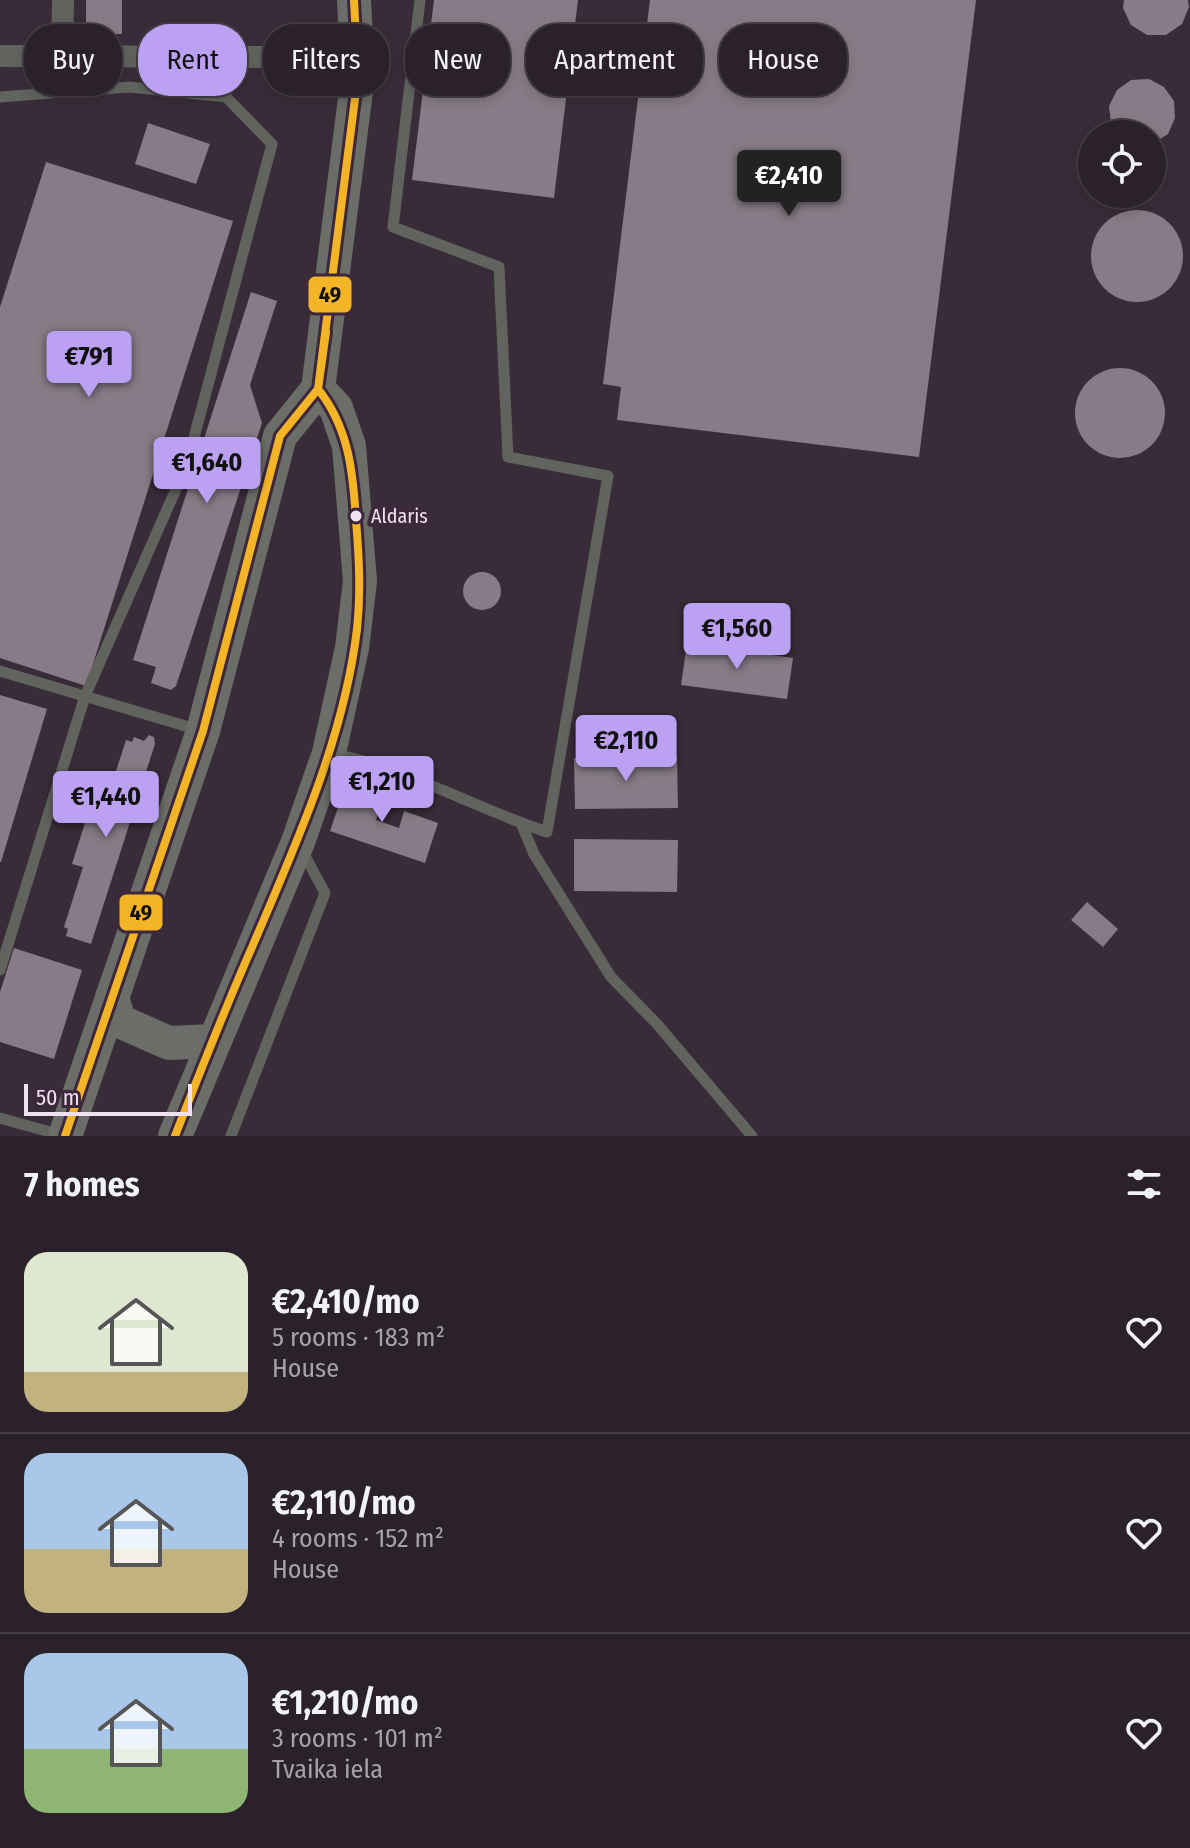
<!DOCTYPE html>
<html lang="en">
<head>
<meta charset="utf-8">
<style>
	:root { --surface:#2a212a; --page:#322932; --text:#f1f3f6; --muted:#a5a3a8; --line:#463e47; --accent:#bca0f2 }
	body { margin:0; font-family:"Fira Sans Condensed",sans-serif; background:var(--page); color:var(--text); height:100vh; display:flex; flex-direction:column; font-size:30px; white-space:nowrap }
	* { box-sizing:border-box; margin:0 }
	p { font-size:26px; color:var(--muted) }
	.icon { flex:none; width:44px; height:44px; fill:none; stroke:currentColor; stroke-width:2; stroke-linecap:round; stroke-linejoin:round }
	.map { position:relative; height:1136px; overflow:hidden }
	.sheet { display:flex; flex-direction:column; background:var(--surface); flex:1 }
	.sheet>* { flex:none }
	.banner { position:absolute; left:24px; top:24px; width:1142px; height:72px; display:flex; gap:16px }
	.tools { position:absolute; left:1078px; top:120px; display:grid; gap:16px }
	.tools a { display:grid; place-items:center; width:88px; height:88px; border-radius:50%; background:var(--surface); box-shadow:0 4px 12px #0003,0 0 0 2px var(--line); font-size:40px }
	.scale { position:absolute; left:24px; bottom:20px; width:168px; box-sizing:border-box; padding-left:8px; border:4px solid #efe1f0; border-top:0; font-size:22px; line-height:28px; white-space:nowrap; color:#efe1f0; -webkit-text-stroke:6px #3c273d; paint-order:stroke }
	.price { position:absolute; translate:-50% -68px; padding:0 18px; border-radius:8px; background:var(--accent); color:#111; font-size:26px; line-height:52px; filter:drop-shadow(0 2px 4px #0008) }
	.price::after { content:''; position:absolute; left:50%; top:48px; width:24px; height:18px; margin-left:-12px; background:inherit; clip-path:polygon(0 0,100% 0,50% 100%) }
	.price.selected { background:#222; color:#fff }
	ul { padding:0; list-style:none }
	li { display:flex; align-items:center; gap:24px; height:200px; padding:0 24px }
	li+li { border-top:2px solid var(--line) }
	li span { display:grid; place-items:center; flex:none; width:224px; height:160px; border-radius:24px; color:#555 }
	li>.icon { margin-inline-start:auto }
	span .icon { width:96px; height:96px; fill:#fffc; stroke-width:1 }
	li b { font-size:34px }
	h2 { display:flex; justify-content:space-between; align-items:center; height:96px; padding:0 24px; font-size:34px }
	.tag { padding:0 28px; border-radius:32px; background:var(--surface); box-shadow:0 4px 12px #0003,0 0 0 2px var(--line); font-size:28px; line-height:72px }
	.tag.selected { background:var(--accent); color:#111 }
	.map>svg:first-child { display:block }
	.building { fill:#867b86 }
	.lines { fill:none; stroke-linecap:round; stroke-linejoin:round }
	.lane { stroke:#61645e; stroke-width:11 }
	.street { stroke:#61645e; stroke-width:22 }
	.primary { stroke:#6b6d68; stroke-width:34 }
	.bus-1-casing { stroke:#3c273d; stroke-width:14 }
	.bus-1 { stroke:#f4b427; stroke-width:8 }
	.bus-dot { fill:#efe1f0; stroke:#3c273d; stroke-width:3 }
	.labels { text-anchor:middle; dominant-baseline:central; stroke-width:8; stroke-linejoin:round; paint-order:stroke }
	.bus-label { font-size:20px; fill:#efe1f0; stroke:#3c273d; text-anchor:start }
	.line-badge { stroke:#3c273d; stroke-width:3 }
	.pale-badge-label { font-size:22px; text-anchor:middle; font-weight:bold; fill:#111 }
</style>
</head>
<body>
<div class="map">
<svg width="1190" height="1136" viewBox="0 0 1190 1136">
	<rect width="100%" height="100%" fill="#382c38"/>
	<path class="building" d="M86 0H122V34H86Z
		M434 0H578L554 198 412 180Z
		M650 0H976L919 457 617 420 621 387 603 384Z
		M1124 0H1188L1189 7 1182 24 1166 35H1147L1131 25 1123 8Z
		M1149 79 1164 87 1174 101 1175 118 1168 134 1152 144V134H1118L1111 123 1109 106 1117 90 1131 80Z
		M148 123 210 144 196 184 135 164Z
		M46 162 233 221 86 686 0 658V307Z
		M1091 256a46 46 0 1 1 92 0a46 46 0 1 1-92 0Z
		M251 292 277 301 250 385 262 423 176 686 171 690 151 683 156 667 133 660Z
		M1075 413a45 45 0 1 1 90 0a45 45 0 1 1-90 0Z
		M463 591a19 19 0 1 1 38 0a19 19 0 1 1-38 0Z
		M687 643 793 658 787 699 681 685Z
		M0 695 47 709 1 862H0Z
		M149 735 154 737 155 744 91 944 66 936 68 929 64 927 83 867 72 864 94 794 107 799 126 740 132 742 134 737 144 741Z
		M677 757 678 808 575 809 574 758Z
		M347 781 385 793 376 820 399 828 404 811 438 823 425 863 330 831Z
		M574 839 678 840 677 892 574 891Z
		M1087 902 1118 929 1103 947 1071 920Z
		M14 948 82 970 54 1059 0 1042V992Z"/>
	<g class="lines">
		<path class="lane" d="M0 97 129 87 226 97 272 144 187 464 85 696 0 970
			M0 671 199 730
			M334 754C408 769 475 808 547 832L608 476 508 457 499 267 393 227 420 0
			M521 823 534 854 611 977 657 1024 752 1136
			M0 1118 61 1135
			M231 1136 325 893 303 852"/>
		<path class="street" d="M62 55 63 0
			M0 56 263 57 301 68 358 75"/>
		<path class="primary" d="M112 997 119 1021 169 1043 212 1041
			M65 1136 203 731 280 436 318 389 358 75 354 0
			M175 1136 298 842 329 753 352 648 360 581 349 446 336 408 318 389"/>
		<defs>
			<path id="bus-1" d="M65 1136 203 731 280 436 318 389 358 75 354 0
				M175 1136C200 1072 225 1008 253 945 296 844 344 739 357 629 361 592 359 557 356 520 353 472 349 428 318 389L326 332"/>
		</defs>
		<use href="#bus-1" class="bus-1-casing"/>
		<use href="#bus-1" class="bus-1"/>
	</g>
	<circle class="bus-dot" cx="356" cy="516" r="7"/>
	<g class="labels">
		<g class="bus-label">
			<text x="371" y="516">Aldaris</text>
		</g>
	</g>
	<g class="line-badge">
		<rect x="307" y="275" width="46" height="39" rx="8" fill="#f4b427"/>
		<rect x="118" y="893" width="46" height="39" rx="8" fill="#f4b427"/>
	</g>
	<g class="pale-badge-label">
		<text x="330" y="302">49</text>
		<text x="141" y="920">49</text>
	</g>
</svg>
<div class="tools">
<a><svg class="icon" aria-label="locate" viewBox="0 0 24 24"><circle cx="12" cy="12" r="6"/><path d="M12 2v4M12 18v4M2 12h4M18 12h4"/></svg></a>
</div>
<div class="scale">50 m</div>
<b class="price selected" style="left:789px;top:218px">€2,410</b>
<b class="price" style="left:89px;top:399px">€791</b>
<b class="price" style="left:207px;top:505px">€1,640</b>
<b class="price" style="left:737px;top:671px">€1,560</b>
<b class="price" style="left:626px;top:783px">€2,110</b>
<b class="price" style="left:382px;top:824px">€1,210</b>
<b class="price" style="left:106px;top:839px">€1,440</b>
<div class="banner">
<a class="tag">Buy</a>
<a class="tag selected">Rent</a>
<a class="tag">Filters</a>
<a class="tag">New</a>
<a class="tag">Apartment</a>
<a class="tag">House</a>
</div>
</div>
<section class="sheet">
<h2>7 homes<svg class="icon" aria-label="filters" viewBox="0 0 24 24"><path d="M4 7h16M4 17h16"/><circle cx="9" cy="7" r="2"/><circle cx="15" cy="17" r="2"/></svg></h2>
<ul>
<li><span style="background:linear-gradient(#dfe7d0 75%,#c2b280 0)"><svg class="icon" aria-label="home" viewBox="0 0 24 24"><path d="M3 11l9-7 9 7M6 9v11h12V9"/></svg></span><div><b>€2,410/mo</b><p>5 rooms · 183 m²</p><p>House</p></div><svg class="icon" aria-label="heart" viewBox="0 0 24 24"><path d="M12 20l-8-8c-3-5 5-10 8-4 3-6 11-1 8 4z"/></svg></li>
<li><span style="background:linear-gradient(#a9c7e8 60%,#c2b280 0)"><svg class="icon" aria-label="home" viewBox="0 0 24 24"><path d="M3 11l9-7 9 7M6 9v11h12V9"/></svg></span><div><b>€2,110/mo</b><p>4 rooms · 152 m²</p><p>House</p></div><svg class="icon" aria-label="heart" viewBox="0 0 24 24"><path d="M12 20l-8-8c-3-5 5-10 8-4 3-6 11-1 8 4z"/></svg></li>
<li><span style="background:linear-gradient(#a9c7e8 60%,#8fb573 0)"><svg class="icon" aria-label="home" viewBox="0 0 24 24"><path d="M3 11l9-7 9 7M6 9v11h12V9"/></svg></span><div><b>€1,210/mo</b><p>3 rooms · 101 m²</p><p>Tvaika iela</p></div><svg class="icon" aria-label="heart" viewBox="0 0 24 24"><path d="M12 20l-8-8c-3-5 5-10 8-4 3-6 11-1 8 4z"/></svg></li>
</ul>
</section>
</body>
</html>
